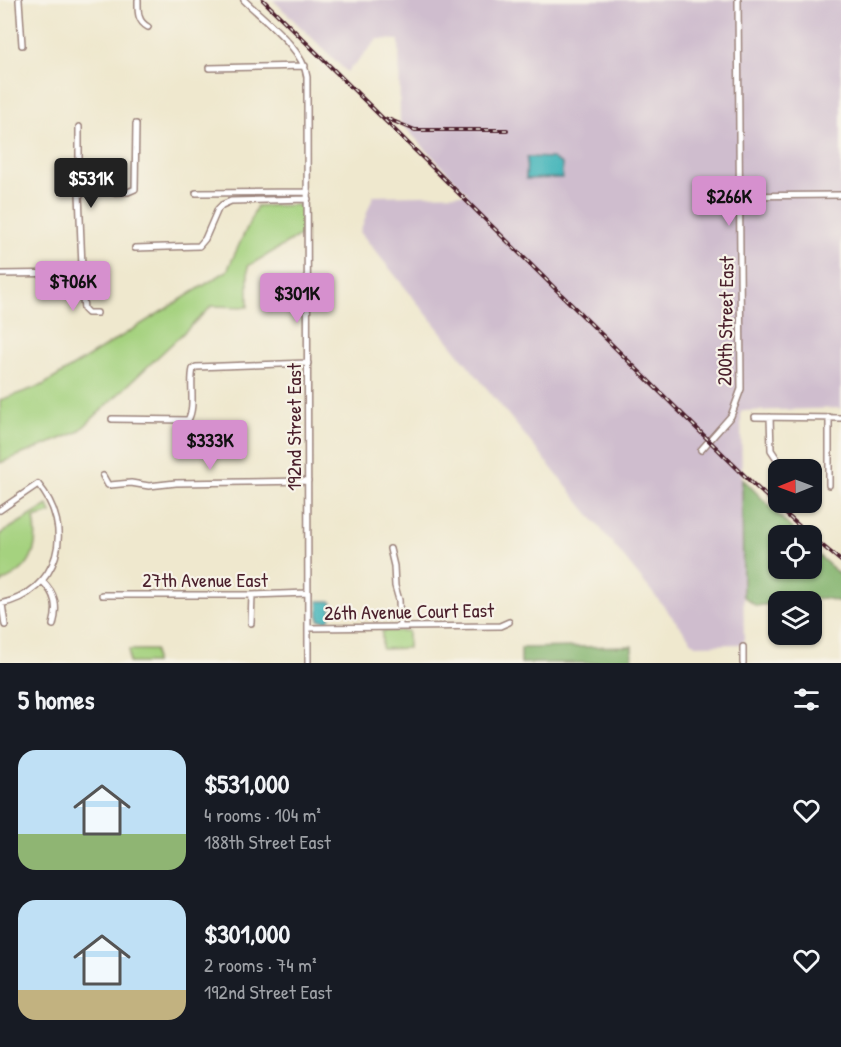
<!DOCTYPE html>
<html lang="en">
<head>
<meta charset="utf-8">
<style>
	:root { --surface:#171b24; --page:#242831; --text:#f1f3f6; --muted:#9ea1a6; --accent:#d690ce }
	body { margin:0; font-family:"Patrick Hand",sans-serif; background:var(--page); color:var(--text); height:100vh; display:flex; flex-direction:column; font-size:22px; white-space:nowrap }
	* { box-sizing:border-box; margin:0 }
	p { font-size:20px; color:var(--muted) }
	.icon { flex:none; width:33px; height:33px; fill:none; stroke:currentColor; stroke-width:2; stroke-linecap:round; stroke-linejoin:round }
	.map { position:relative; height:663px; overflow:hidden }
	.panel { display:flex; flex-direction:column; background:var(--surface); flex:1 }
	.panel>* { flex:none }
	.needle { width:39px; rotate:269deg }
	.buttons { position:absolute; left:768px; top:459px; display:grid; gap:12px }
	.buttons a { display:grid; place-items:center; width:54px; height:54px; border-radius:12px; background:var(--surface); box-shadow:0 2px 4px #0004; font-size:30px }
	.price { position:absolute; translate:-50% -51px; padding:0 14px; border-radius:6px; background:var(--accent); color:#111; font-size:20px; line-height:39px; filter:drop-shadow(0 2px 3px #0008) }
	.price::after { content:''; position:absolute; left:50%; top:36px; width:18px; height:14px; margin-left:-9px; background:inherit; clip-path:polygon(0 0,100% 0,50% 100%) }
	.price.current { background:#222; color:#fff }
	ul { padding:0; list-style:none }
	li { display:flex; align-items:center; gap:18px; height:150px; padding:0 18px }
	li span { display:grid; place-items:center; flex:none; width:168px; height:120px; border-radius:18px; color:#555 }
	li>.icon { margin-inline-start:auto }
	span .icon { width:72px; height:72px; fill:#fffc; stroke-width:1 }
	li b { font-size:26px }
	h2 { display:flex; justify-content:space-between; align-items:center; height:72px; padding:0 18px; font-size:26px }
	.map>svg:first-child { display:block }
	.industrial { fill:#cfbdce }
	.green { fill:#a5d27f; stroke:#787855; stroke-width:1.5 }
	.forest { fill:#84b46e; stroke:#676a4c; stroke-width:1.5 }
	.water { fill:#45b5ba; stroke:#486a72; stroke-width:1.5 }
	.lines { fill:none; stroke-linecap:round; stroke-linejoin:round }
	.minor-casing { stroke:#9c847c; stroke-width:8 }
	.minor { stroke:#fff; stroke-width:5 }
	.rail-casing { stroke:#4a1f2b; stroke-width:4 }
	.rail { stroke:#f7f3e8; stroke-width:1.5; stroke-dasharray:4.5; stroke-linecap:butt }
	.labels { text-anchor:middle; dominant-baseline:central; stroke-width:4.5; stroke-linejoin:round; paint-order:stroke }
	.street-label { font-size:20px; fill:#4a1f2b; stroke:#f7f3e8 }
</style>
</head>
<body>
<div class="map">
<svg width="841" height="663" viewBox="0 0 841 663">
	<rect width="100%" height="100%" fill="#f7f3e8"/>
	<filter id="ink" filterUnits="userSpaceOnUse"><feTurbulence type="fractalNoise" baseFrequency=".0167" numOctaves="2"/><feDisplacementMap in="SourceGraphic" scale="12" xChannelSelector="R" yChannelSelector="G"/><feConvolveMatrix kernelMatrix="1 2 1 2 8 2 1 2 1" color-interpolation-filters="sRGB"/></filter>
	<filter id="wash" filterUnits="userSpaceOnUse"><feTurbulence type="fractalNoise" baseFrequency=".008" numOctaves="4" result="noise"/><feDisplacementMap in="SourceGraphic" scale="24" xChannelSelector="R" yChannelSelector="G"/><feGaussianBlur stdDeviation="1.35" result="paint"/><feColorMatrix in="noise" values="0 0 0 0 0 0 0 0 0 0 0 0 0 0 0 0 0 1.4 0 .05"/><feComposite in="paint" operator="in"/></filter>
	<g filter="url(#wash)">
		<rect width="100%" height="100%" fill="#efe8ce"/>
		<path class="industrial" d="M273 0H841V408L741 411 744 644 695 645 360 232 373 196 468 194 400 122 399 40 378 39 347 72Z"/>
		<path class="green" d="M304 205 305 233 248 266V307L212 306 78 432 0 463V400L43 385 227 271 257 206Z
			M48 505 51 513 34 518C38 539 36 561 16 574 11 578 4 580 0 584V534Z
			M382 631H408V648L382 649Z
			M129 650H155V663H129Z"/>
		<path class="forest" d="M742 478 798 535 778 536V568H812V549L841 576V602L824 598 778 602V603L756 606 743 596Z
			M632 646V663H521V648Z"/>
		<path class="water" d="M527 157 552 158 562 164V178L526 179Z
			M318 601H330L332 603 331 615 328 621 319 620Z"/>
	</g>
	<g filter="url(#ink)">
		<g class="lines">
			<defs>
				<path id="minor" d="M19 0 22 45
					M138 0C138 11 137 21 148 27
					M244 0C264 20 303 48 307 77L308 663
					M209 68 305 66
					M79 193 128 192 135 189 136 124
					M196 193 308 192
					M740 196 841 195
					M135 248 199 246 205 239 218 209 222 205 231 201 308 199
					M78 273 82 267 79 193V127
					M78 273 81 277 84 309 88 313H97
					M0 274 78 273
					M755 417 841 418
					M770 417 771 450 779 462 781 470
					M112 419 188 420C196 406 189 384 193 369L196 367 308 363
					M701 450 731 416 741 389 738 0
					M103 476 108 485H110L131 483 149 486 176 483 308 481
					M829 485V417
					M0 510 38 484C76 529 59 592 0 604
					M390 549 394 566 395 586 399 600 400 627
					M42 581C56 594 58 607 53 625
					M102 595H252L308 593
					M2 604 5 625
					M251 623 252 595
					M308 628 500 626 509 622
					M743 663V647"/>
			</defs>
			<use href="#minor" class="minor-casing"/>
			<use href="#minor" class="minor"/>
			<defs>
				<path id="rail" d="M263 0 752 483 810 536
					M388 119 415 130H507
					M812 537 841 561"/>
			</defs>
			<use href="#rail" class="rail-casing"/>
			<use href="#rail" class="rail"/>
		</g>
	</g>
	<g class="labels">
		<g class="street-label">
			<text transform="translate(725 321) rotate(-89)">200th Street East</text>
			<text transform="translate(293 427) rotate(-90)">192nd Street East</text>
			<text x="205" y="579">27th Avenue East</text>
			<text transform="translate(409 611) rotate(-1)">26th Avenue Court East</text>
		</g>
	</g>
</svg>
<div class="buttons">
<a><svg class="needle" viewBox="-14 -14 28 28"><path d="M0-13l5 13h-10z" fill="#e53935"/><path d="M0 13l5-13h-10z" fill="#9ea1a6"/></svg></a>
<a><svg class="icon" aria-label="locate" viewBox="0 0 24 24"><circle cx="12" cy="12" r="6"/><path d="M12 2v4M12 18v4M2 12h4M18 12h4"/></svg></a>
<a><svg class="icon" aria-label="layers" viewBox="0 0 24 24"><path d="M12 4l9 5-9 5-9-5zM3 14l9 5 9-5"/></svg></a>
</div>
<b class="price current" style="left:91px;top:209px">$531K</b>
<b class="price" style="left:729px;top:227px">$266K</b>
<b class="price" style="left:73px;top:312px">$706K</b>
<b class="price" style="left:297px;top:324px">$301K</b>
<b class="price" style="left:210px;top:471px">$333K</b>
</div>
<section class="panel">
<h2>5 homes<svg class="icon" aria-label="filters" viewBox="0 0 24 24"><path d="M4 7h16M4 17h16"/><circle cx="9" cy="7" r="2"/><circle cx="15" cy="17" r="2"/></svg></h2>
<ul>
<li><span style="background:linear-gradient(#bfe0f5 70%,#8fb573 0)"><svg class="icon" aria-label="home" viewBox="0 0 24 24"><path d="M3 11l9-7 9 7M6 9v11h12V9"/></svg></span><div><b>$531,000</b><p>4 rooms · 104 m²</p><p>188th Street East</p></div><svg class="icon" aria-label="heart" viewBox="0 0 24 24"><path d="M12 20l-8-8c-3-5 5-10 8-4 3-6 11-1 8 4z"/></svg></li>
<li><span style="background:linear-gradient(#bfe0f5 75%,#c2b280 0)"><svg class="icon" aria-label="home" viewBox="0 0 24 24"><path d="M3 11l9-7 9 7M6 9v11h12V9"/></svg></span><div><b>$301,000</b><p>2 rooms · 74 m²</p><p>192nd Street East</p></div><svg class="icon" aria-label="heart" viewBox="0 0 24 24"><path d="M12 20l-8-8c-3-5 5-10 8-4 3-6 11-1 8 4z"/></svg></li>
</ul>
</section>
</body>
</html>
